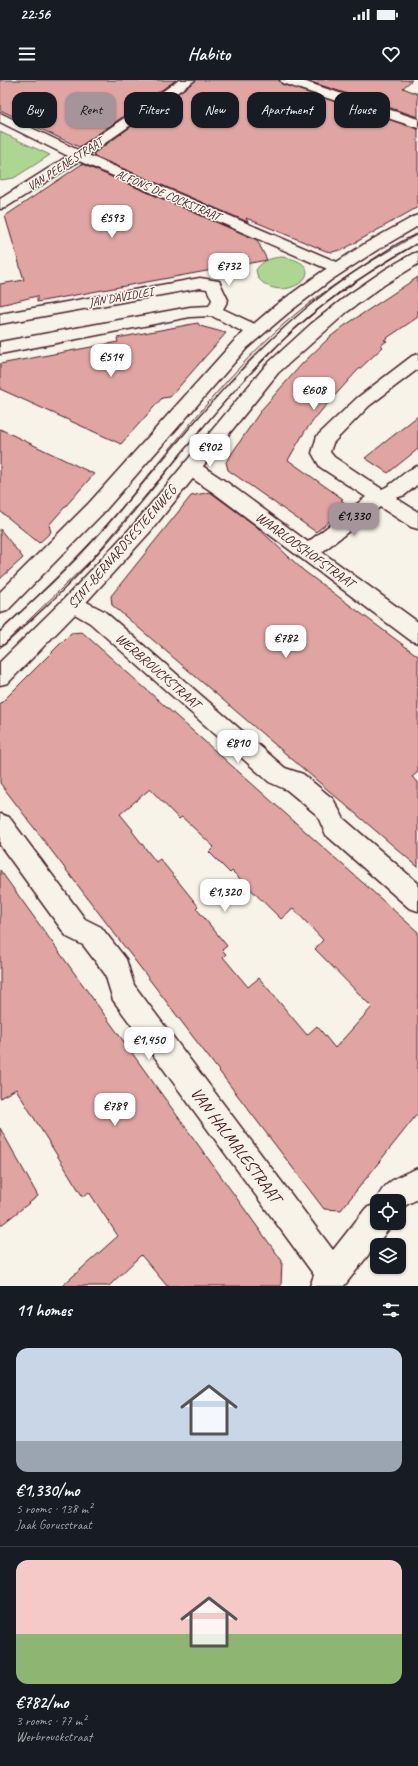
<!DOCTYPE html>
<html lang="en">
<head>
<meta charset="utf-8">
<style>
	:root { --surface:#171b24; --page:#20242c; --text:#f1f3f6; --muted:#9ea1a6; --line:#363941; --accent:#a6949b }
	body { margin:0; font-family:Caveat,sans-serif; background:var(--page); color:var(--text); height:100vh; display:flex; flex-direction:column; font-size:15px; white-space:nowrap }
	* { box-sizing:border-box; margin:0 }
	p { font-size:13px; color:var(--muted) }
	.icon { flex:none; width:22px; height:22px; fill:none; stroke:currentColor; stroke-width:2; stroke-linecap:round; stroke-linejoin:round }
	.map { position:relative; height:1206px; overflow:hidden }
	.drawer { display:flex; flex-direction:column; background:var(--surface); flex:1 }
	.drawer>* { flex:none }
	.hud { position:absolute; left:12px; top:12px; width:394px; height:36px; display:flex; gap:8px }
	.buttons { position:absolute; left:370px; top:1114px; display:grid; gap:8px }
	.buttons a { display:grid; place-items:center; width:36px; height:36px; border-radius:8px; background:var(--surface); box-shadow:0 1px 3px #0004; font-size:20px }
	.price { position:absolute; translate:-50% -34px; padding:0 9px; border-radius:8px; background:#fff; color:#222; font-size:13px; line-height:26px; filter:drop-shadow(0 1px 2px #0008) }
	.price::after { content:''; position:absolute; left:50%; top:24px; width:12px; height:9px; margin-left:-6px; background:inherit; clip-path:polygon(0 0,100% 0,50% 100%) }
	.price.on { background:var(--accent); color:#111 }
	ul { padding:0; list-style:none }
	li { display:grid; align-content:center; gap:8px; height:212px; padding:0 16px }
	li+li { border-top:1px solid var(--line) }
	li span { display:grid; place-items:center; height:124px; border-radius:12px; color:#555 }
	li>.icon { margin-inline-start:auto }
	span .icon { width:72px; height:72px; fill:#fffc; stroke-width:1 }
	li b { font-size:17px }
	h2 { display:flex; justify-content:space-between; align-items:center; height:48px; padding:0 16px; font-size:17px }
	.tag { padding:0 14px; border-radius:12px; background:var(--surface); box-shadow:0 1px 3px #0004; font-size:14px; line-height:36px }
	.tag.on { background:var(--accent); color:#111 }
	.status { display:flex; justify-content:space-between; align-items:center; height:28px; padding:0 20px; background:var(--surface); direction:ltr }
	.status svg { height:11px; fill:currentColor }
	header { display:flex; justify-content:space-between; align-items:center; height:52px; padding:0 16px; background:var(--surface); font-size:18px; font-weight:700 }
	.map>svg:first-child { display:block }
	.green { fill:#add693; stroke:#7c7a5f }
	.building { fill:#e0a5a3; stroke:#4a1f2b; fill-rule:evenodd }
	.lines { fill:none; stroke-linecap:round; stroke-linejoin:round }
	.lane-casing { stroke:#4a1f2b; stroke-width:3 }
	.street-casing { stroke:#4a1f2b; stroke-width:3 }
	.secondary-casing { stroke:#4a1f2b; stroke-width:3 }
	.lane { fill:#f7f3e8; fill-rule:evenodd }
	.street { fill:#f7f3e8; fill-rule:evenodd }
	.secondary { fill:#f7f3e8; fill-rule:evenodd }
	.tram { stroke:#4a1f2b; stroke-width:1 }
	.labels { text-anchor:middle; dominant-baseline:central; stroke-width:3; stroke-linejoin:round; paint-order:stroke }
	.far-street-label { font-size:12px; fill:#4a1f2b; stroke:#f7f3e8 }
	.street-label { font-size:14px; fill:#4a1f2b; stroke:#f7f3e8 }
	.near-street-label { font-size:17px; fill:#4a1f2b; stroke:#f7f3e8 }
</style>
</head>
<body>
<div class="status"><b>22:56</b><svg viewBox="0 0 49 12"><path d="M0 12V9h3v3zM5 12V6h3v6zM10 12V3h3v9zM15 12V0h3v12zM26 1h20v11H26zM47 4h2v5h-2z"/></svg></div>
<header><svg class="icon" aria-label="menu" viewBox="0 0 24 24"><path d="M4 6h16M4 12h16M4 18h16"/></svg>Habito<svg class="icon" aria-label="heart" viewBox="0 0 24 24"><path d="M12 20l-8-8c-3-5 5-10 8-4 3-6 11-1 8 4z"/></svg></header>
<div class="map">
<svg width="418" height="1206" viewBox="0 0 418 1206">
	<rect width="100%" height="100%" fill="#f7f3e8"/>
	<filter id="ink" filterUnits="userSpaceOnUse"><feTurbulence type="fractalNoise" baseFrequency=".025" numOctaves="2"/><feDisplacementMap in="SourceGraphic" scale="8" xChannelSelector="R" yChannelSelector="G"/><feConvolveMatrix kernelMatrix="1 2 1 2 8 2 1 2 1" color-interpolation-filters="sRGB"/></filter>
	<g filter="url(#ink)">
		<path class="green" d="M0 52 50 75 14 98 0 100Z
			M282 177C339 185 284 229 258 198L256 190C263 180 270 178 282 177Z"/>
		<path class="building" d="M0 0H176L79 67 0 30Z
			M196 0H279L282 4 418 49V127L344 169 332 172 326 171 246 138 248 142 94 76 95 75 93 74Z
			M305 0H412L403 8 418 14V37Z
			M82 84 257 160 267 180 37 222V216L0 225V204L24 200 5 136Z
			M418 197V237L384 260 387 261 381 265 383 267 356 292 321 331 305 351 288 380 343 419 341 420 349 426 316 452 228 390 226 382 262 329 302 284 330 257 344 246Z
			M198 243 200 246 226 253 170 317 162 318 121 364 0 309V284L118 262 117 258Z
			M418 336V369L388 393 365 378Z
			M0 349 94 394 49 445 51 452 39 463 0 431Z
			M210 412 256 446 304 491 418 576V692L412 697 418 702V787L112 525 111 516 191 416Z
			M0 449 23 478 0 499Z
			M82 552 418 852V1033L341 1130 324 1129 0 703V624L71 553ZM150 709 179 739 182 737 214 767 209 772 230 793 232 791 281 839 293 828 323 860 315 869 372 927 335 968 317 946 307 955 259 898 248 907 223 877 226 874 222 870 227 866 196 828 198 826 160 779 156 782 132 751 133 750 120 734Z
			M0 790 282 1181 281 1206H167L141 1175 109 1206H62L118 1156 89 1112 83 1117 16 1009 0 1018Z
			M0 1048 38 1116 0 1146Z"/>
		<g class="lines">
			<defs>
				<path id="lane" d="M418 155V162C369 190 322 221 281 261 209 330 153 413 85 486 60 514 32 538 4 564L0 565V552C35 520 70 488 101 453 187 356 255 256 366 185 379 177 403 159 418 155Z"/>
				<path id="street" d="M179 0H195L88 75 344 185 346 188 344 191 338 193 332 191 79 81 5 128 0 129V119L68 76 0 42V33L78 70Z
					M280 0H300L418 39V48L282 3Z
					M200 198 219 201 228 220 223 229 261 247 263 251 261 255 255 256 249 255 212 236 190 237 0 274V262L190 227 209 226 212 220 207 209 200 208 0 244V234Z
					M418 274V289L369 326 333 363 330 372 334 377 382 409C396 403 404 390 418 386V404L405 415 396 418 418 432V449L411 447 380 427 322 472 418 542V563L410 560 214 413 184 393 182 388 184 383 191 381 198 383 228 403 308 462 366 417 320 387 312 373 317 356 357 318 412 276Z
					M73 515 104 531 285 688 303 694 333 719 344 739 418 803V831L409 828 326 755 317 735 287 710 269 702 90 543 66 529 63 523 66 517Z
					M0 734 9 737 85 839 101 847 126 879 134 905 333 1170 366 1128 377 1124V1143H390L388 1150 344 1206H310L314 1195 113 920 105 894 83 865 67 857 0 765Z
					M418 1088V1119L406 1125 399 1133V1121H377V1123L376 1121C384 1101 399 1096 418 1088Z"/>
				<path id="secondary" d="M418 135V146L377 170 331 200 288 233 247 268 103 433 7 531 0 533V512L89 423 235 260 276 225 320 193 366 163 413 137Z
					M418 172V184L384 205 347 232 278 293 150 452 80 529 8 603 0 605V582L66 517 136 442 266 285 311 244 348 215 386 189 412 174Z"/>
			</defs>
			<use href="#lane" class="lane-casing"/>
			<use href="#street" class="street-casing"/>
			<use href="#secondary" class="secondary-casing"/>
			<use href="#lane" class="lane"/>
			<use href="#street" class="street"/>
			<use href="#secondary" class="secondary"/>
			<path class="tram" d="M0 552C37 516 75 481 109 442 167 376 218 302 285 243 325 208 372 180 418 154
				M0 568 91 480 233 312 289 254 343 209 418 163"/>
		</g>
	</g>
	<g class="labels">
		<g class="far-street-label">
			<text transform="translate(65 84) rotate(-33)">VAN PEENESTRAAT</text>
			<text transform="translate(168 115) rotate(23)">ALFONS DE COCKSTRAAT</text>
			<text transform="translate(121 217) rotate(-10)">JAN DAVIDLEI</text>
		</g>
		<g class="street-label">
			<text transform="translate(122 467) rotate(-49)">SINT-BERNARDSESTEENWEG</text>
			<text transform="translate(305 470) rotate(36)">WAARLOOSHOFSTRAAT</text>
			<text transform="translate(158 591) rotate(41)">WERBROUCKSTRAAT</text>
		</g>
		<g class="near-street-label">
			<text transform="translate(236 1065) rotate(53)">VAN HALMALESTRAAT</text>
		</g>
	</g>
</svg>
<div class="buttons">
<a><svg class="icon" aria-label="locate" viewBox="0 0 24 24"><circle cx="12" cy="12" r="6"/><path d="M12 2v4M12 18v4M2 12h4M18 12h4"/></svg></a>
<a><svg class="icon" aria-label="layers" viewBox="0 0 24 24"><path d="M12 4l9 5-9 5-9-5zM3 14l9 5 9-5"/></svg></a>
</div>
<b class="price" style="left:112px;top:159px">€593</b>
<b class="price" style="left:229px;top:207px">€732</b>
<b class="price" style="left:111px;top:298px">€514</b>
<b class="price" style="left:314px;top:331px">€608</b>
<b class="price" style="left:210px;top:388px">€902</b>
<b class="price on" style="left:354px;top:457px">€1,330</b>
<b class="price" style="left:286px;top:579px">€782</b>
<b class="price" style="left:238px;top:684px">€810</b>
<b class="price" style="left:225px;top:833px">€1,320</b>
<b class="price" style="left:149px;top:981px">€1,450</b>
<b class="price" style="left:115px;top:1047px">€789</b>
<div class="hud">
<a class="tag">Buy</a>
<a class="tag on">Rent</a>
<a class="tag">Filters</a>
<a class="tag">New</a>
<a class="tag">Apartment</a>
<a class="tag">House</a>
</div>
</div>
<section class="drawer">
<h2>11 homes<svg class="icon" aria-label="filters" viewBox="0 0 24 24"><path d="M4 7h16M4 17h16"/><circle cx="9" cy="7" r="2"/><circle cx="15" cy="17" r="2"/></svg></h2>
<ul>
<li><span style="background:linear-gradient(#c9d6e8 75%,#9aa5b1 0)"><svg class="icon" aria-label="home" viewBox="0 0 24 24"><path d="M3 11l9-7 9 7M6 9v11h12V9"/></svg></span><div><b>€1,330/mo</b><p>5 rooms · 138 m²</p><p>Jaak Gorusstraat</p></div></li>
<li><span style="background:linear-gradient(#f6c9c9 60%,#8fb573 0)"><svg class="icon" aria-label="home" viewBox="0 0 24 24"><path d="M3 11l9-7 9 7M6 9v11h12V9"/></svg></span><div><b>€782/mo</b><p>3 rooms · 77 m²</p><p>Werbrouckstraat</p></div></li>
</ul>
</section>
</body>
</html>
